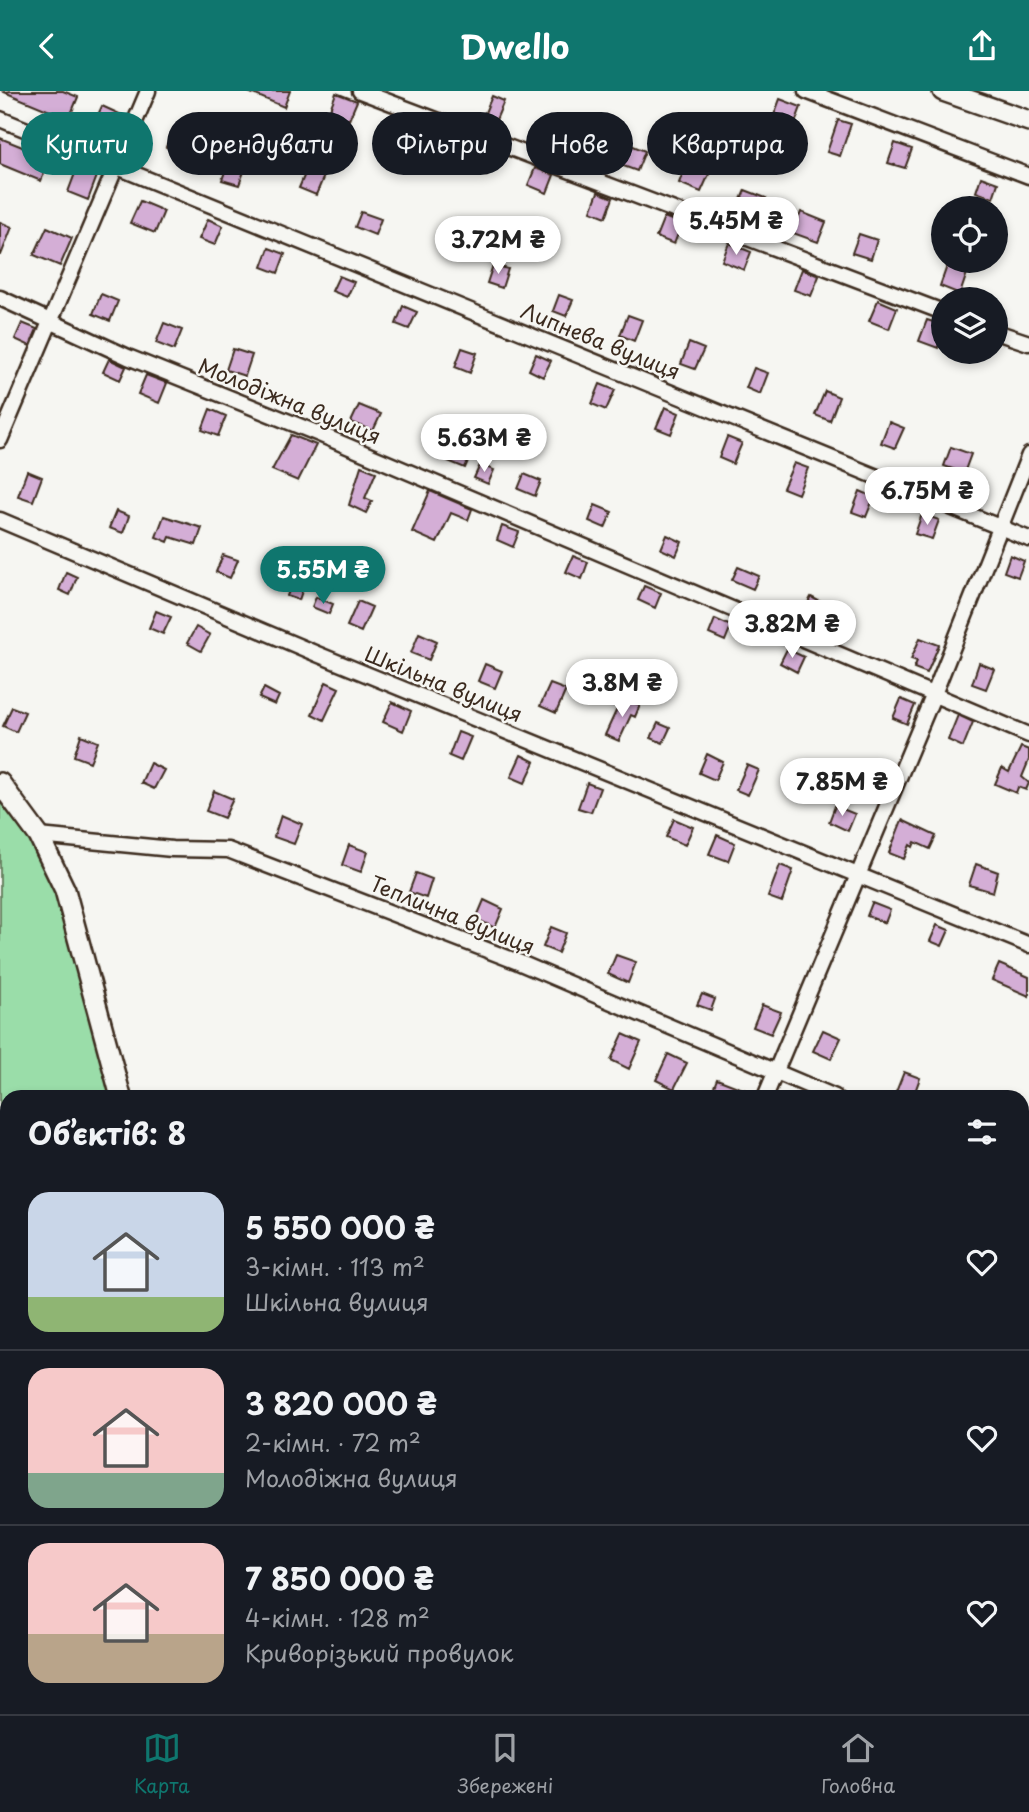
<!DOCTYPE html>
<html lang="uk">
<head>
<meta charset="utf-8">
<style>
	:root { --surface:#171b24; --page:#20242c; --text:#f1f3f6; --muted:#9ea1a6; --line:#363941; --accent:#0f766e }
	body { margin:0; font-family:"Playpen Sans",sans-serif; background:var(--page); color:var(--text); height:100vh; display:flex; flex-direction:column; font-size:26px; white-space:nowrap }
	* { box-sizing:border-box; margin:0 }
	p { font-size:23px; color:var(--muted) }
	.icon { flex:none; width:38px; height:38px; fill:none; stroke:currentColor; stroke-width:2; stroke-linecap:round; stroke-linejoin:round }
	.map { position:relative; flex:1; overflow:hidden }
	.sheet { position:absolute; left:0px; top:999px; width:1029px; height:625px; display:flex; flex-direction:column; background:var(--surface); border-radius:21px 21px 0 0; box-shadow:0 4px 10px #0003 }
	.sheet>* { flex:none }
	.hud { position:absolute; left:21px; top:21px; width:987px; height:63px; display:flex; gap:14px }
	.controls { position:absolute; left:931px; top:105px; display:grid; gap:14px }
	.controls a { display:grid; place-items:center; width:77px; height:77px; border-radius:50%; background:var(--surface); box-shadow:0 4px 10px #0003; font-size:35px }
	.price { position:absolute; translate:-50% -60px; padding:0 16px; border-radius:24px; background:#fff; color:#222; font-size:23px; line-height:46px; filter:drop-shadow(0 2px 4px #0008) }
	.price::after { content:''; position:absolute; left:50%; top:42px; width:21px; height:16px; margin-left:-10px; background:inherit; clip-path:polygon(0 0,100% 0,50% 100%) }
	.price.active { background:var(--accent); color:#fff }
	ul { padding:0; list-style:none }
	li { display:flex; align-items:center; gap:21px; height:175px; padding:0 28px }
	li+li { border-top:2px solid var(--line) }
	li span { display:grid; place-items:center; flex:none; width:196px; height:140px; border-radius:21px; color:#555 }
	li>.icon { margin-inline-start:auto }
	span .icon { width:84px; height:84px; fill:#fffc; stroke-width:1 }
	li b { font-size:30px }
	h2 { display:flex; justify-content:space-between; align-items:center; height:84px; padding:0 28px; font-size:30px }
	.chip { padding:0 24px; border-radius:32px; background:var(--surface); box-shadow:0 4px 10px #0003; font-size:24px; line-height:63px }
	.chip.active { background:var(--accent); color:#fff }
	header { display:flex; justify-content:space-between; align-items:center; height:91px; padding:0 28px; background:var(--accent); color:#fff; font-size:32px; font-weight:700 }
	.dock { display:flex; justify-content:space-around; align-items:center; height:98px; border-top:2px solid var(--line); background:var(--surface); font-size:19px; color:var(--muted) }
	.dock a { display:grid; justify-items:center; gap:4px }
	.dock .active { color:var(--accent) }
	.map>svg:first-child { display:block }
	.green { fill:#9adda9; stroke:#6a8464; stroke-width:2 }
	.water { fill:#7fd0d9; stroke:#648e8e; stroke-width:2 }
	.building { fill:#d4aed6; stroke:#3b2a1e; stroke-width:2 }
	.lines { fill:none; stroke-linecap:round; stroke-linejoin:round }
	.lane-casing { stroke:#3b2a1e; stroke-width:12 }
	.street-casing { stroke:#3b2a1e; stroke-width:19 }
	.secondary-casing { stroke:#3b2a1e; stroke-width:24 }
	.lane { stroke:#f6f6f2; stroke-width:7 }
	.street { stroke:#f6f6f2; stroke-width:14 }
	.secondary { stroke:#f6f6f2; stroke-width:19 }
	.labels { text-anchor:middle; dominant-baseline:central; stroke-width:5; stroke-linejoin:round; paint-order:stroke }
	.street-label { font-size:21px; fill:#3b2a1e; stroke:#f6f6f2 }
</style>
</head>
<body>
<header><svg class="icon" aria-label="back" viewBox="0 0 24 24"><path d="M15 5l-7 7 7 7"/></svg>Dwello<svg class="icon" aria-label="share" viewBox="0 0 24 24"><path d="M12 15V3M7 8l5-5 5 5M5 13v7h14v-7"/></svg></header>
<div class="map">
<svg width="1029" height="1623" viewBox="0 0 1029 1623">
	<rect width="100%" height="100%" fill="#f6f6f2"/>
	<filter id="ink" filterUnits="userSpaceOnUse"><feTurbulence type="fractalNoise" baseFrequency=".0143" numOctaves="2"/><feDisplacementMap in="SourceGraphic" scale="14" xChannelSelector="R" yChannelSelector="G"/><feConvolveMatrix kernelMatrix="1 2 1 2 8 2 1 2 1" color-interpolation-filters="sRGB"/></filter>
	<g filter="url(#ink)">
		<path class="green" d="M0 692 39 745 121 1006H7V1181L0 1153Z
			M0 1261 7 1290V1617H87L89 1623H0Z
			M1022 1432 1029 1435V1477L1022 1474Z
			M114 1617H271L272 1623H115Z
			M557 1617H631L646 1623H571Z"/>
		<path class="water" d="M0 1153 7 1181V1290L0 1261Z"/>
		<path class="building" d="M11 0H63L78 6 69 28 4 1Z
			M246 0H290L284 16Z
			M336 2 357 10 349 29 329 21Z
			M492 5 504 10 496 29 484 24Z
			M780 8 801 16 794 35 773 27Z
			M102 15 124 25 114 47 92 37Z
			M403 27 423 35 415 53 396 46Z
			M558 27 578 34 571 55 551 48Z
			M838 29 851 33 840 65 827 61Z
			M173 38 186 43 179 61 166 56Z
			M0 47 50 67 41 90 0 73Z
			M624 51 645 60 637 80 615 72Z
			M895 52 912 58 905 77 888 72Z
			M471 53 496 63 487 85 463 75Z
			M229 69 246 75 239 94 222 89Z
			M687 71 710 81 701 101 679 92Z
			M77 77 97 85 88 109 68 101Z
			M535 77 554 84 547 102 528 94Z
			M307 78 324 85 316 104 299 97Z
			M981 86 998 92 993 107 976 101Z
			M745 99 766 107 758 126 737 118Z
			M598 101 613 107 606 126 591 120Z
			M140 110 164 120 155 142 130 132Z
			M361 121 381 128 375 144 355 136Z
			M801 121 826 131 818 151 793 142Z
			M664 126 682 133 674 153 656 146Z
			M208 128 223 135 215 154 199 148Z
			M0 131 12 136 1 164H0Z
			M447 135 465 141 461 152 443 146Z
			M47 136 72 147 60 175 34 164Z
			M859 143 877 149 871 168 852 162Z
			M729 152 751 161 744 179 722 170Z
			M269 157 285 163 278 182 262 176Z
			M493 174 508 178 502 197 487 192Z
			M947 175 967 182 960 203 940 195Z
			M802 178 819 185 811 205 794 199Z
			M339 185 354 191 347 206 332 200Z
			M101 203 118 210 110 230 93 223Z
			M559 204 573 209 566 225 553 220Z
			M878 209 897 217 889 238 869 230Z
			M403 215 417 221 409 238 396 233Z
			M628 224 642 229 634 250 620 244Z
			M927 229 943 234 938 257 919 250Z
			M22 232 37 238 30 255 15 248Z
			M164 232 182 239 174 259 156 252Z
			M689 252 704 258 695 278 681 273Z
			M462 257 477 262 470 282 455 276Z
			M233 258 252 264 245 285 226 279Z
			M536 263 551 270 543 286 529 279Z
			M109 268 126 276 120 289 103 281Z
			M754 277 768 282 760 303 746 297Z
			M146 284 167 292 159 312 138 303Z
			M600 293 615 299 606 319 592 313Z
			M825 300 839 306 830 330 815 324Z
			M359 314 381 323 373 340 351 331Z
			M665 316 679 322 671 343 656 337Z
			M210 318 226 325 218 345 202 339Z
			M889 331 904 337 895 357 881 352Z
			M291 344 316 354 298 390 272 379Z
			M727 346 742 352 733 373 719 367Z
			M455 355 471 363 465 377 448 370Z
			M951 356 971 363 964 382 944 375Z
			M794 372 808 377 798 403 783 397Z
			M480 374 494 379 488 393 474 387Z
			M361 375 376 381 365 407 372 410 366 422 349 414Z
			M27 380 42 386 33 410 18 405Z
			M524 383 541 390 535 405 518 398Z
			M430 400 472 418 468 429 451 422 437 452 412 441Z
			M860 400 874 406 866 426 852 421Z
			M595 414 612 421 605 437 589 430Z
			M116 420 129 425 123 442 109 437Z
			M922 423 939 429 932 448 915 443Z
			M164 425 202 437 196 454 170 446 168 451 156 446Z
			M502 435 519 441 513 456 497 449Z
			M667 444 682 451 676 465 661 458Z
			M223 464 238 469 230 487 216 481Z
			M1010 464 1024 470 1018 486 1004 481Z
			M573 465 588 471 582 488 566 481Z
			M738 476 759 485 753 498 732 489Z
			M66 481 77 486 70 504 59 499Z
			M294 487 305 491 299 509 287 505Z
			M644 495 661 502 655 517 638 509Z
			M316 506 333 513 329 523 312 516Z
			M811 506 826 514 819 528 803 521Z
			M358 510 372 516 361 541 347 535Z
			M156 520 171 526 163 543 149 537Z
			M715 528 731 535 725 550 709 543Z
			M196 536 210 544 201 560 187 552Z
			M419 542 437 550 429 569 411 562Z
			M920 547 939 554 927 582 914 577 917 570 911 568Z
			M787 558 804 566 797 581 780 572Z
			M979 572 994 578 986 598 972 593Z
			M485 573 502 580 495 597 478 590Z
			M326 591 339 597 324 629 312 623Z
			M550 593 566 599 556 622 540 615Z
			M264 597 279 605 275 614 259 607Z
			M622 607 640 614 635 626 631 624 619 650 605 644Z
			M901 608 915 614 907 633 893 627Z
			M392 611 411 620 403 640 383 631Z
			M12 616 25 621 16 641 3 635Z
			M958 624 973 631 963 656 948 649Z
			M658 632 670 637 663 652 651 647Z
			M458 641 471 646 461 670 449 665Z
			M81 644 98 651 90 671 74 665Z
			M1021 656 1029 659V669L1022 686 1029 692 1026 699 1018 696 1016 702 995 693 1002 677 1009 681Z
			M707 663 723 671 715 689 699 682Z
			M521 664 535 671 525 692 511 686Z
			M150 672 164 679 154 698 141 692Z
			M747 674 759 679 748 704 736 699Z
			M587 692 600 697 591 721 578 717Z
			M214 700 233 708 224 727 206 720Z
			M835 715 855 723 848 740 829 731Z
			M281 724 302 733 294 753 274 746Z
			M674 728 693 736 685 754 666 746Z
			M902 729 936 745 930 758 915 751 913 756 910 754 904 768 889 762Z
			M717 744 735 752 728 770 709 763Z
			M349 754 368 761 361 781 342 774Z
			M976 773 998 781 993 801 969 794Z
			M780 774 793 779 782 811 768 806Z
			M416 782 432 788 426 807 409 801Z
			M484 809 503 818 495 837 476 828Z
			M872 812 890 819 885 832 867 825Z
			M937 834 949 839 942 855 930 850Z
			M551 836 566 842 558 862 543 856Z
			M616 864 636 871 628 892 608 883Z
			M999 873 1029 886V905L992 889Z
			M702 903 715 908 711 919 697 914Z
			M762 914 781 921 771 943 753 936Z
			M823 939 841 947 831 968 813 960Z
			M623 943 641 951 629 978 611 969Z
			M668 963 687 972 674 998 656 989Z
			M904 981 920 987 913 1006 896 1001Z
			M717 988 756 1003 755 1006H710Z"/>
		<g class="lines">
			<defs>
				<path id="lane" d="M1022 1286 1029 1288
					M1022 1405 1029 1408"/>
				<path id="street" d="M360 0 943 221
					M806 0 1029 85
					M0 28 1029 448
					M0 207 128 266 319 343 1029 644
					M996 241 1029 252
					M0 349 148 0
					M0 429 317 563 1029 854
					M39 745 172 758 228 759 518 871 835 1006
					M765 1006 934 603 1029 364
					M1022 1085 1029 1088
					M512 1623 515 1617"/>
				<path id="secondary" d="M943 0 1029 30
					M0 692 39 745 65 799 121 1006
					M271 1617 272 1623"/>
			</defs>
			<use href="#lane" class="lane-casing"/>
			<use href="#street" class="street-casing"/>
			<use href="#secondary" class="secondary-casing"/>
			<use href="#lane" class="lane"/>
			<use href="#street" class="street"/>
			<use href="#secondary" class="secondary"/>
		</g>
	</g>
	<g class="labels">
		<g class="street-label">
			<text transform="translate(601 249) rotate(22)">Липнева вулиця</text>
			<text transform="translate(290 309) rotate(22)">Молодіжна вулиця</text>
			<text transform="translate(444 592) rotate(22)">Шкільна вулиця</text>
			<text transform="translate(453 823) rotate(22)">Теплична вулиця</text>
		</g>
	</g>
</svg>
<div class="controls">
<a><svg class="icon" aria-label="locate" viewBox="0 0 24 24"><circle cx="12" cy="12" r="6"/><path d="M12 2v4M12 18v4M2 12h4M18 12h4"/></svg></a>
<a><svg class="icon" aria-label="layers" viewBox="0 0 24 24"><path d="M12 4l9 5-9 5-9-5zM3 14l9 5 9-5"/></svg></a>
</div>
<b class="price" style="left:736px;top:166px">5.45M ₴</b>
<b class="price" style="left:498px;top:185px">3.72M ₴</b>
<b class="price" style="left:484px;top:383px">5.63M ₴</b>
<b class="price" style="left:927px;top:436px">6.75M ₴</b>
<b class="price active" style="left:323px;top:515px">5.55M ₴</b>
<b class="price" style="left:792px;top:569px">3.82M ₴</b>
<b class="price" style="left:622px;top:628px">3.8M ₴</b>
<b class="price" style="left:842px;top:727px">7.85M ₴</b>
<div class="hud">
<a class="chip active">Купити</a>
<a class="chip">Орендувати</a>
<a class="chip">Фільтри</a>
<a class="chip">Нове</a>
<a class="chip">Квартира</a>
</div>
<section class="sheet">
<h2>Об’єктів: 8<svg class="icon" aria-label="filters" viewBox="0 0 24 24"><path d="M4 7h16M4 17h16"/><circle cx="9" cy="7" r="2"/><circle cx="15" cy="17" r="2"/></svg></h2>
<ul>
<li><span style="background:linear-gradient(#c9d6e8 75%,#8fb573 0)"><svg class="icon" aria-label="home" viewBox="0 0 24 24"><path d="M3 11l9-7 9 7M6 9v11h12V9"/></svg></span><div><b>5 550 000 ₴</b><p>3-кімн. · 113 m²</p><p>Шкільна вулиця</p></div><svg class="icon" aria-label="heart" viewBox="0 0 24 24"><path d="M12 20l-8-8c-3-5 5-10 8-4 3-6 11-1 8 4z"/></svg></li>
<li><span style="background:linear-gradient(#f6c9c9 75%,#7fa58c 0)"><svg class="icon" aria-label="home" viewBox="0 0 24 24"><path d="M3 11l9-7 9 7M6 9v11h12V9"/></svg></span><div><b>3 820 000 ₴</b><p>2-кімн. · 72 m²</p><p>Молодіжна вулиця</p></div><svg class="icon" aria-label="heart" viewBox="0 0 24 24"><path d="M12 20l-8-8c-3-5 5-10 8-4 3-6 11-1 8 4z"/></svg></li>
<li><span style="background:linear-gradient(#f6c9c9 65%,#b9a48a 0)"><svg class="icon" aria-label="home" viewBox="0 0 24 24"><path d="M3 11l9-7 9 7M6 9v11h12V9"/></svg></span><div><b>7 850 000 ₴</b><p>4-кімн. · 128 m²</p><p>Криворізький провулок</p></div><svg class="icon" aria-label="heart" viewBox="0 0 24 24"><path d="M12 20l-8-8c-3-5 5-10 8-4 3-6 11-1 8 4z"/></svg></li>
</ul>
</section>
</div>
<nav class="dock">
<a class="active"><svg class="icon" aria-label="map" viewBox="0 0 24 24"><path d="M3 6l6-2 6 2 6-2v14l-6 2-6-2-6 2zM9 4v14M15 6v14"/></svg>Карта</a>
<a><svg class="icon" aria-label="saved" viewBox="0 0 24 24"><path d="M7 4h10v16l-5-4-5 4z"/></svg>Збережені</a>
<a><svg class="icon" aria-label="home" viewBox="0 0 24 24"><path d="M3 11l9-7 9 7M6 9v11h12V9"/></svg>Головна</a>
</nav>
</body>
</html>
